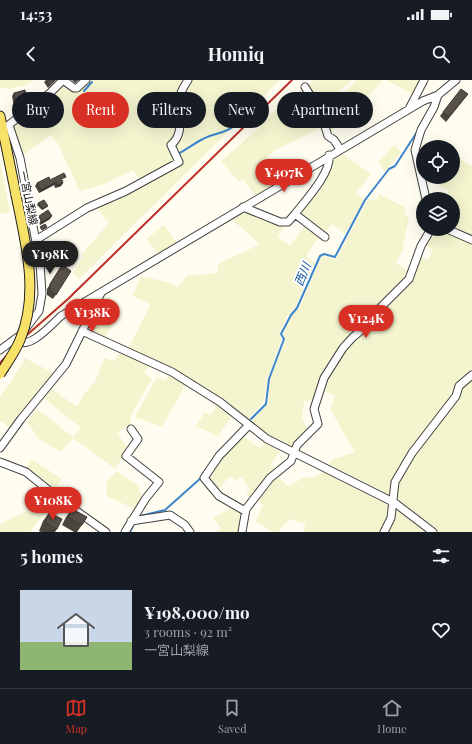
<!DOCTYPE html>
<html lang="en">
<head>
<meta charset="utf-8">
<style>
	:root { --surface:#171b24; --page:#242831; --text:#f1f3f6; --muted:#9ea1a6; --line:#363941; --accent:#d93025 }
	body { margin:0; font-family:"Playfair Display","Noto Sans JP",serif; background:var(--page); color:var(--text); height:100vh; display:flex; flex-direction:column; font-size:15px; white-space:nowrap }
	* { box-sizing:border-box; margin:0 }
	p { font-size:13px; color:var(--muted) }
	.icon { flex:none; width:22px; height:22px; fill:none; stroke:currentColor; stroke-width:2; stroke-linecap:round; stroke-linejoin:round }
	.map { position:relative; height:452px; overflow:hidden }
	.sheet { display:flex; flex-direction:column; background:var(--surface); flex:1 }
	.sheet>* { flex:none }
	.guide { position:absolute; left:12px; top:12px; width:448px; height:36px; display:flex; gap:8px }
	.fabs { position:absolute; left:416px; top:60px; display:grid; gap:8px }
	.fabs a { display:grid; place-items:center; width:44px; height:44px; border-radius:50%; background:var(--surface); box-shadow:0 4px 16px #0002; font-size:20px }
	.price { position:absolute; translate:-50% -34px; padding:0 9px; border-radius:14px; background:var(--accent); color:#fff; font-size:13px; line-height:26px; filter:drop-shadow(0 1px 2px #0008) }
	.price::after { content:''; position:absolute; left:50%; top:24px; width:12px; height:9px; margin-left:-6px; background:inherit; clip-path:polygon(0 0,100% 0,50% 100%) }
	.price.active { background:#222; color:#fff }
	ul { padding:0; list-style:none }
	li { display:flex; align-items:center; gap:12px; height:100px; padding:0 20px }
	li span { display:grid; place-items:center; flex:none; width:112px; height:80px; border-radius:0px; color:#555 }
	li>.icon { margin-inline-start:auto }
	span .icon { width:48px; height:48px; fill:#fffc; stroke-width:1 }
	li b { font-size:17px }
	h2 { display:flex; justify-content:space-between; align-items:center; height:48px; padding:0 20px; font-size:17px }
	.tag { padding:0 14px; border-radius:18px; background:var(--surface); box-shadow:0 4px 16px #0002; font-size:14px; line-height:36px }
	.tag.active { background:var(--accent); color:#fff }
	.status { display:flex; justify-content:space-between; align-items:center; height:28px; padding:0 20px; background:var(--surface); direction:ltr }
	.status svg { height:11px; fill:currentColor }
	header { display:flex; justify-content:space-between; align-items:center; height:52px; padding:0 20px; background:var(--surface); font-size:18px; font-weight:700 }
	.menu { display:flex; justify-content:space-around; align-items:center; height:56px; border-top:1px solid var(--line); background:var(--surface); font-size:11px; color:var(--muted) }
	.menu a { display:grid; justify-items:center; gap:2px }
	.menu .active { color:var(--accent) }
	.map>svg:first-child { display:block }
	.farmland { fill:#f4f5cf }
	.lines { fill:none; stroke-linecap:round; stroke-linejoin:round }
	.stream { stroke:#3c85cc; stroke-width:2 }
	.minor-casing { stroke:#414141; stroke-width:9 }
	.major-casing { stroke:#1f1f1f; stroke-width:11 }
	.minor { stroke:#fff; stroke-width:7 }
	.major { stroke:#f7e167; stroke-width:9 }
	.rail { stroke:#bd2d27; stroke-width:2 }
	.major-bridge-casing { stroke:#1f1f1f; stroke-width:11; stroke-linecap:butt }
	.major-bridge { stroke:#f7e167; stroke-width:9 }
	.wall { fill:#4b4540 }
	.shaded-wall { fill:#3d3834 }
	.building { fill:#57504a; stroke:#3d3834 }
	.labels { text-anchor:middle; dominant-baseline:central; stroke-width:4; stroke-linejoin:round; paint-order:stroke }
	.street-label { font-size:11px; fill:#0e0e0e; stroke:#fff }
	.water-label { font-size:12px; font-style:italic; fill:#18589f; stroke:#fff }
</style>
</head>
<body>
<div class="status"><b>14:53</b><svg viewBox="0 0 49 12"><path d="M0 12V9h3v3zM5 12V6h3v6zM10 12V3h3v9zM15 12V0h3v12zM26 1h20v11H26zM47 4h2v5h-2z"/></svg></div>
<header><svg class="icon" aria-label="back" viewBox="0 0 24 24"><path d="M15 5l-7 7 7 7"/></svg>Homiq<svg class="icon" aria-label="search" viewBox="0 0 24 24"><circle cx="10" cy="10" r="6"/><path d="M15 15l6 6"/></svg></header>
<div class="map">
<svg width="472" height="452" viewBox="0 0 472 452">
	<rect width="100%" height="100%" fill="#fffdef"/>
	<path class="farmland" d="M0 0H35L25 5 9 9 0 8Z
		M63 0 74 8 87 0H280L79 199 73 193 83 177 81 175 109 143 95 125 141 102 133 90 104 104 80 111 58 64 51 55 22 76 13 42Z
		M314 0H352L320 28 307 7Z
		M355 0H382L373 12 360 21 367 27 347 48 341 43 329 54 322 31 353 5Z
		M386 0H421L413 14Z
		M303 8 318 31 323 47 275 70 259 85 277 103 256 116 243 99 239 102 221 81 257 50 282 23Z
		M394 65 401 72 385 92 378 82Z
		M341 73 371 94 356 113 364 119 357 134 345 153 332 144 325 153 299 133 332 81Z
		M453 75 472 86V158L453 149V119H445L449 111 424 97H453Z
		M0 81 10 132 0 134Z
		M379 114 406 128 404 134 409 137 402 171 396 183 409 191 406 200 366 245 350 256 314 319 304 321 302 338 308 351 293 367 287 369 267 357 250 342 268 324 270 299 286 259 283 254 291 236 299 228 321 177 325 176 336 179 369 118 376 121Z
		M242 130 284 146 278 157 290 166 306 145 320 156 306 176 315 183 295 228 288 235 279 253 281 261 268 298 263 323 247 340 225 321 170 287 160 284 128 269 151 224 133 216 141 196 167 202 178 207 187 196 218 193V184L260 164 231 139Z
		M164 145 177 163 158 173 146 159Z
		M433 150 439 154 442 150 472 162V292L410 373 391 420 326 387 332 380 355 372 330 329 335 315 322 310 326 300 345 269 380 231 409 203 420 176 428 180 433 169 424 165Z
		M97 229 115 240 105 258 88 249Z
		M120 271 149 285 144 294 152 298 132 333 130 344 118 353 128 369 115 389 73 358 61 372 39 359 27 342 37 329 73 357 81 348 45 319 52 309 77 327 84 314 95 302 104 278 114 281Z
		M25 278 55 294 10 348 0 341V316L12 300Z
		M169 294 186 304 162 347 135 337 157 297 165 301Z
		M472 297V452H435L394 421 396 402 461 306Z
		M217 324 233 335 218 356 196 346 204 333 211 335Z
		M242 356 260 368 264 363 280 371 270 385 276 389 251 418 246 414 250 408 241 397 235 401 230 396 217 411 206 398 220 377Z
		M31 379 62 399 53 412 26 390Z
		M117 391 138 406 143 418 135 429 106 416 107 401Z
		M324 392 389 423V437L382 452H304L305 444 289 439 278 452H273L256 441 263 424 255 420 275 395 289 407 302 398 313 397Z
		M235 426 243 433 240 452H216L221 448 213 438Z
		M393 426 429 452H387Z
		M37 430 45 433 30 452H0V444L25 432Z"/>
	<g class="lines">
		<path class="stream" d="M84 11 92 2
			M24 39 49 20
			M179 75 178 74C187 69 195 63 203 59 215 52 224 55 235 45
			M251 339 266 324 269 299 284 259 281 254 291 235 297 228 320 176 324 174 335 177 365 120 389 89 395 86 417 52
			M140 436 165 430 202 397
			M130 452 134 444"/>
		<defs>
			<path id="minor" d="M63 0 74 8H77L86 0
				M305 7 320 31 328 56 334 60 340 69
				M409 29 424 0
				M9 45 20 78 40 183 42 214 39 231 26 248
				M6 47 50 13 63 0
				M426 119 415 70 421 50 434 27 438 15
				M243 127 280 142H288L295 134
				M447 149 472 160
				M325 157 295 134C305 121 332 92 329 75
				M36 160 87 128 126 111 179 82 171 65C186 52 177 34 180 17 180 12 185 5 188 0
				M82 251 172 292 220 322 267 359 395 423 433 452
				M17 260C29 271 52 244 61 236L423 21 438 15 456 0
				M0 270 19 256
				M0 368 21 339 66 284 101 213
				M0 382 26 392 57 417 106 452
				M245 431 219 416 204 398 219 376 249 345
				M131 441 170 435 185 445 190 452
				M125 452 146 418 159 402 126 376 138 359 131 349
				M242 452 246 429 270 398 291 381 297 365 318 344 314 329 324 298 343 268 353 257 368 245 378 230 409 199 421 166 431 149
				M384 452 391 438 395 402 412 373 456 316 459 306 472 295"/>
			<path id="major" d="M0 36 16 115"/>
		</defs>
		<use href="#minor" class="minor-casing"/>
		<use href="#major" class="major-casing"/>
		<use href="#minor" class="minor"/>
		<use href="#major" class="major"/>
		<path class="rail" d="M0 283 20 261 68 219 292 0"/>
		<defs>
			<path id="major-bridge" d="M0 294C7 283 15 272 20 260 40 213 25 161 16 115"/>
		</defs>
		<use href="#major-bridge" class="major-bridge-casing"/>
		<use href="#major-bridge" class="major-bridge"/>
	</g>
	<path class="wall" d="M46 0H56L48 8 44 2Z
		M72 0H79L75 3Z
		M14 13 25 23 14 26 12 16Z
		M468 14 446 42 440 36 443 32Z
		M50 100H64L62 101 63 103 61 106 55 108 54 105 39 113 35 106 37 103Z
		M38 123 47 127 42 130 37 125Z
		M39 136 50 139 40 145 37 139Z
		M62 185 71 191 53 219 47 215V209Z
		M72 429 82 445 77 452H74L62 445 66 437Z
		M49 433 57 449 55 452H41L39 451 43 441Z"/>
	<path class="shaded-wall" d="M27 20 25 23 14 26 16 23Z
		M56 102 54 105 39 113 41 110Z
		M63 103 61 106 55 108 57 105Z
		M52 136 50 139 40 145 42 142Z"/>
	<path class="building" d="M46 0H55L50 5Z
		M461 9 468 14 449 37 443 32Z
		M25 10 27 20 16 23 14 13Z
		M64 93 66 97 61 99 63 103 57 105 56 102 41 110 37 103 49 97 50 100Z
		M44 120 48 126 43 129 38 123Z
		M48 130 52 136 42 142 39 136Z
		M45 144 47 147 42 150 40 147Z
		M62 185 71 191 56 215 50 211V204Z
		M72 429 87 437 82 445 68 437Z
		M49 433 62 439 57 449 45 443Z"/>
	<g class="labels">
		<g class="street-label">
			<text transform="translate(29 118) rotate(79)">一宮山梨線</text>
		</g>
		<g class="water-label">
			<text transform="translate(302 194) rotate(-67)">西川</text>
		</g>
	</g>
</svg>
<div class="fabs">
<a><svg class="icon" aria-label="locate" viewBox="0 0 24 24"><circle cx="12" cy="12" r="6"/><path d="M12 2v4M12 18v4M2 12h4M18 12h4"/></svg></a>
<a><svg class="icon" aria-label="layers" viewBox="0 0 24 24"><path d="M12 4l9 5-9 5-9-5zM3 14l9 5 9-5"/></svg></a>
</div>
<b class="price" style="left:284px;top:113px">¥407K</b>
<b class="price active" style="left:50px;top:195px">¥198K</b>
<b class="price" style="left:92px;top:253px">¥138K</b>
<b class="price" style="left:366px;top:259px">¥124K</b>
<b class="price" style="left:53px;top:441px">¥108K</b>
<div class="guide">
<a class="tag">Buy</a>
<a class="tag active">Rent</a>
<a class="tag">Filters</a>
<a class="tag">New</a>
<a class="tag">Apartment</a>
</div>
</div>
<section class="sheet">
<h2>5 homes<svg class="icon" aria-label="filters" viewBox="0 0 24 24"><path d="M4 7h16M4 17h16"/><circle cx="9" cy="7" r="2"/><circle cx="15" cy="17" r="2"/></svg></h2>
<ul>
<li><span style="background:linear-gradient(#c9d6e8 65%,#8fb573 0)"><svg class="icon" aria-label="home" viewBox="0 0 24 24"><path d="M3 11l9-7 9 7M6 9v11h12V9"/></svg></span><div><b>¥198,000/mo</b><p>3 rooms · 92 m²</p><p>一宮山梨線</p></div><svg class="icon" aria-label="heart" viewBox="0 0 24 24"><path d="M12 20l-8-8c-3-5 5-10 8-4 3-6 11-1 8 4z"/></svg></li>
</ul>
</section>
<nav class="menu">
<a class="active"><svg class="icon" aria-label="map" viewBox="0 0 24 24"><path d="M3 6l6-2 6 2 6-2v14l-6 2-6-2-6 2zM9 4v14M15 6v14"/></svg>Map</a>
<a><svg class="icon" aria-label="saved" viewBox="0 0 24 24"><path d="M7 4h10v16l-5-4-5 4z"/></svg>Saved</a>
<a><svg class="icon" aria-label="home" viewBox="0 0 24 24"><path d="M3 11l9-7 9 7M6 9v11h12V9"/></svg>Home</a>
</nav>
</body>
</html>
